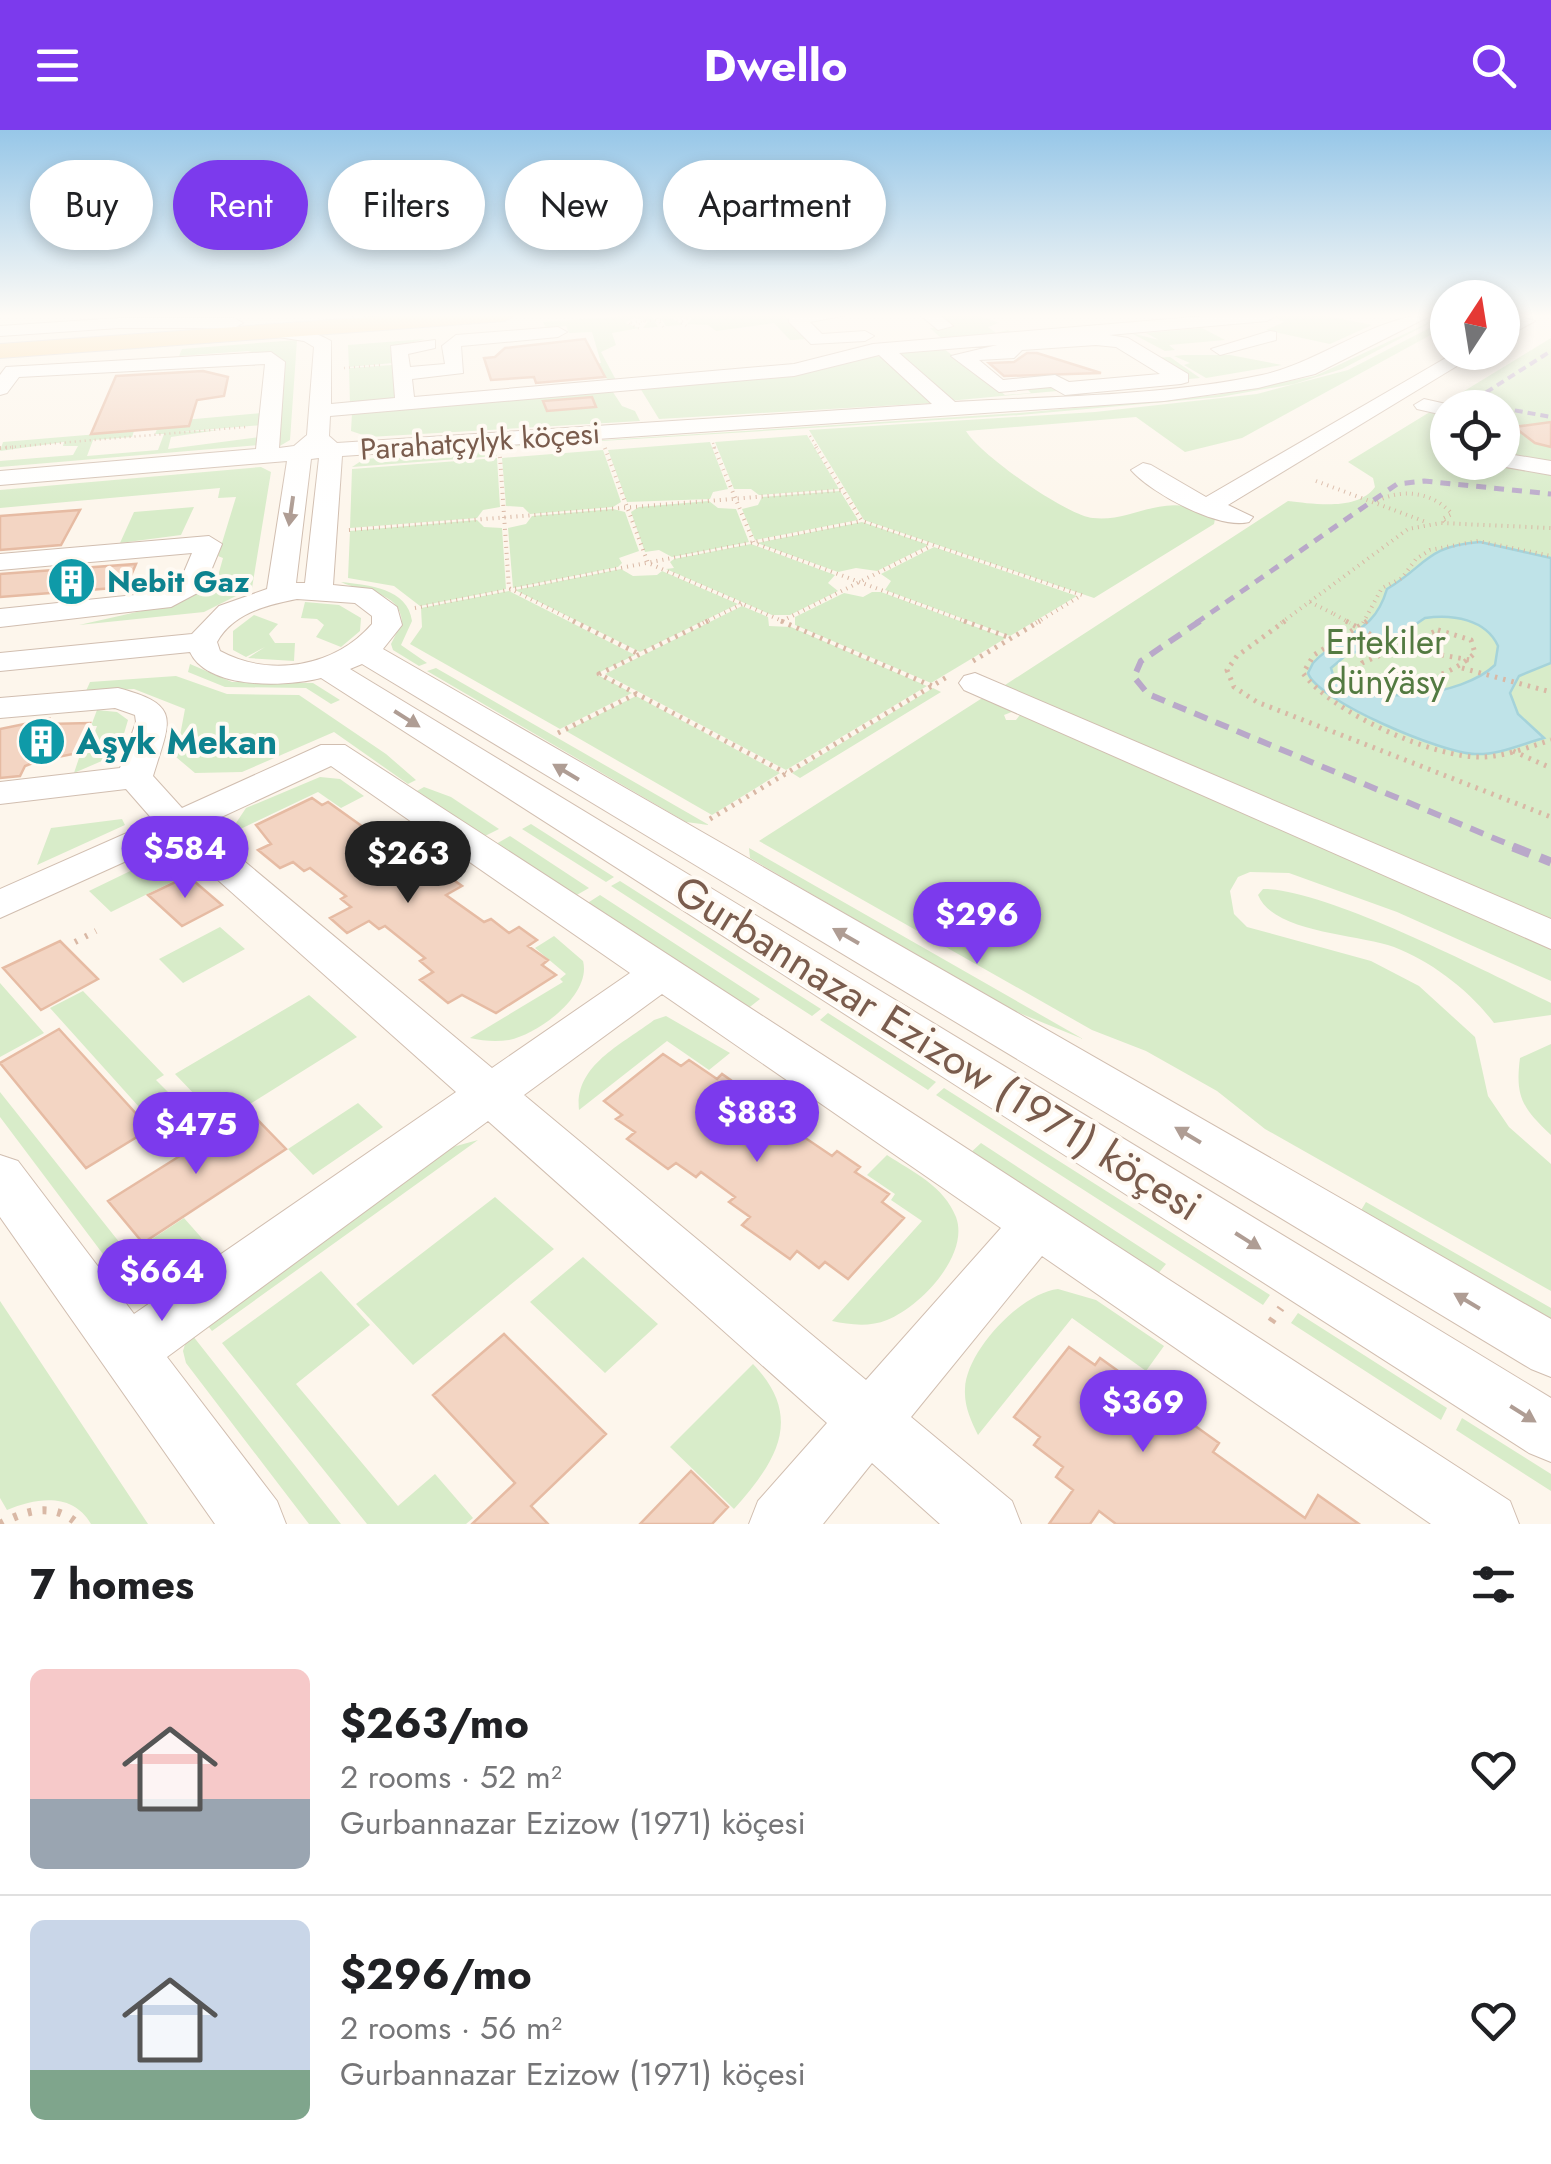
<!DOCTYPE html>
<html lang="en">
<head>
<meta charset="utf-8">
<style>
	:root { --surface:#fff; --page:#f6f6f6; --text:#202124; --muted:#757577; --line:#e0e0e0; --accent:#7c3aed }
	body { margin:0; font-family:Jost,sans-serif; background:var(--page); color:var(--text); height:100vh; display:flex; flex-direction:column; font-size:38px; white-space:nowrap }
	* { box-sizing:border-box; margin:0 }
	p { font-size:32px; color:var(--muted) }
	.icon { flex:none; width:55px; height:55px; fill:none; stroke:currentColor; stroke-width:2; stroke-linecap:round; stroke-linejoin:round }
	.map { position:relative; height:1394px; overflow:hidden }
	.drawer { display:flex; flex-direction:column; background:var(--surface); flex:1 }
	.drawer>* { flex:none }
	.top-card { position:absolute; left:30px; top:30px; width:1000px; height:90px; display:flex; gap:20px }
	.needle { width:65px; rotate:12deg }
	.fabs { position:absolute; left:1430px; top:150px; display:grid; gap:20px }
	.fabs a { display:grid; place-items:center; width:90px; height:90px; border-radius:50%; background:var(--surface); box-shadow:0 5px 15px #0003; font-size:50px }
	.price { position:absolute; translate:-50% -85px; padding:0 22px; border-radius:35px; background:var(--accent); color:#fff; font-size:32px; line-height:65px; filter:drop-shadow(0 2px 5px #0008) }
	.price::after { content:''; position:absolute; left:50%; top:60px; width:30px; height:22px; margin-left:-15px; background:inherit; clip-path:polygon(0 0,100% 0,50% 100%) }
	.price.selected { background:#222; color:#fff }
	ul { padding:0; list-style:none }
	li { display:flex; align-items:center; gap:30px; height:250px; padding:0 30px }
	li+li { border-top:2px solid var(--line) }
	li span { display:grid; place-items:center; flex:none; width:280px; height:200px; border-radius:15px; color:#555 }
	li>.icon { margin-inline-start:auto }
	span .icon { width:120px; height:120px; fill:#fffc; stroke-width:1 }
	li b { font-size:42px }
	h2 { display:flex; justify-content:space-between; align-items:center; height:120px; padding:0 30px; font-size:42px }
	.pill { padding:0 35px; border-radius:45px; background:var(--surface); box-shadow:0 5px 15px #0003; font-size:35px; line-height:90px }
	.pill.selected { background:var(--accent); color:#fff }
	header { display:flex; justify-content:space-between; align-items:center; height:130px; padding:0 30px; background:var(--accent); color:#fff; font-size:45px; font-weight:700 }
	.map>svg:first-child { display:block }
	.green { fill:#d8ecc9; fill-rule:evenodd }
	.water { fill:#bfe3e8; stroke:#a5d3da; stroke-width:2.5; fill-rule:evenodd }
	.building { fill:#f3d5c3; stroke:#e6bba3; stroke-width:2.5 }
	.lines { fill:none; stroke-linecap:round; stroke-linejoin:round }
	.minor-casing { stroke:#d1beb0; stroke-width:2 }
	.major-casing { stroke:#dad1cd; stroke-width:2 }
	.path-far4 { stroke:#d9b8a5; stroke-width:2.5; stroke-dasharray:1 4; stroke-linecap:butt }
	.path-far3 { stroke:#d9b8a5; stroke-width:4; stroke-dasharray:1 5; stroke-linecap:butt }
	.path-far2 { stroke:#d9b8a5; stroke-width:5; stroke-dasharray:2.5 6; stroke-linecap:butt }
	.path-far1 { stroke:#d9b8a5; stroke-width:6; stroke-dasharray:2.5 9; stroke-linecap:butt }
	.path { stroke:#d9b8a5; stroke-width:8; stroke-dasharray:4 11; stroke-linecap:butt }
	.minor { fill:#fff; fill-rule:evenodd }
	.major { fill:#fbd9a5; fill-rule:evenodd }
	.rail-far3 { stroke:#b9a8c9; stroke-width:4; stroke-dasharray:8 5; stroke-linecap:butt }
	.rail-far2 { stroke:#b9a8c9; stroke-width:5; stroke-dasharray:10 8; stroke-linecap:butt }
	.rail-far1 { stroke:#b9a8c9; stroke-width:6; stroke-dasharray:14 9; stroke-linecap:butt }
	.rail { stroke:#b9a8c9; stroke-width:9; stroke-dasharray:18 11; stroke-linecap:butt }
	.path-bridge-far1 { stroke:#d9b8a5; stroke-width:4; stroke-dasharray:1 5; stroke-linecap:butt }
	.path-bridge { stroke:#d9b8a5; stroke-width:5; stroke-dasharray:2.5 6; stroke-linecap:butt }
	.oneway { fill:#af9d94 }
	.labels { text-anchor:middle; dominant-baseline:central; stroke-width:8; stroke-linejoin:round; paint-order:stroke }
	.far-street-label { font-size:30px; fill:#7a5c4d; stroke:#fffaf3 }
	.far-culture-label { font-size:30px; font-weight:bold; fill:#0d838f; stroke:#fffaf3; text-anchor:start }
	.park-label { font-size:35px; fill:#537a41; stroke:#fffaf3 }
	.culture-label { font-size:35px; font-weight:bold; fill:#0d838f; stroke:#fffaf3; text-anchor:start }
	.near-street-label { font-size:42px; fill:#7a5c4d; stroke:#fffaf3 }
</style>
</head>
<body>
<header><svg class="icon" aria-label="menu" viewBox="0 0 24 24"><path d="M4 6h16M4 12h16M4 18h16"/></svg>Dwello<svg class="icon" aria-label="search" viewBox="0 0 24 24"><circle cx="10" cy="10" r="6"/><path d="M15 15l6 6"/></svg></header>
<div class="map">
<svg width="1551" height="1394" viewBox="0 0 1551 1394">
	<rect width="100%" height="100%" fill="#fdf6ec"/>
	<path class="green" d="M650 184 658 197 643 198 648 191 634 188 625 193 639 198 612 203 616 215 601 222 617 252 609 253 603 242 572 245 568 236 601 233 592 202 569 203 566 196 546 198 543 192Z
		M658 184H784L808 209 790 210 774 193 716 201 708 195 687 194 692 188 670 187 683 195 666 196Z
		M934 184H976L999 193 988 197 996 203 1008 200 1014 204 864 214 941 208 930 198 949 197Z
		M1268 184H1318L1372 195 1330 214 1266 200 1284 192Z
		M1447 184 1342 239 1294 254 1220 267 1020 285 360 326 1019 283 1217 265 1315 246Z
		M1447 189V196L1242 308 1185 322 1136 287 966 301C979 324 1067 386 1093 388 1136 393 1168 356 1215 389L1214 394 1094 468 864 390 809 300 1095 282 1257 264 1348 240Z
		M1202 198 1225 210 1169 215 1175 220 1165 221 1131 203 1159 210 1146 203Z
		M1551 208V797L1002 557 1288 371C1314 374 1358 381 1375 357L1373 348 1348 332ZM1448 278H1502V332H1448Z
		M425 209 395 217 393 233 349 237 348 215Z
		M297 210 290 310 278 317 281 229 248 221 179 226 182 219Z
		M944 219 1005 265 1031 263 1024 256 1183 248 1152 228 1170 227 1200 248 948 271 893 223Z
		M873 225 885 228 933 273 659 289 640 258Z
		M1184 225H1230L1282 235 1206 248 1184 235 1190 233 1174 226Z
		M392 235 396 271 350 274 349 238Z
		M611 259 622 276 635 281 640 291 369 307 351 301 352 283Z
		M262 283V295L177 302 218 300 171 307 168 319 260 307 259 315 0 337V331L73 325 78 316H63L64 312 0 321 3 312 134 301 132 307 93 310 87 326 158 320 164 304H155L158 297 139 294Z
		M807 305 839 359 759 365 751 359H734L715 312Z
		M710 312 728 359 713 362 710 369 627 372 608 320Z
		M496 320 497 326 352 337 364 329Z
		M603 320 621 372 613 377 530 384 523 377 506 376 502 328Z
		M497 328 500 377 483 380 477 388 350 398 352 339Z
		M261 337 271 342 252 458 204 482 79 495 168 475 216 453 223 428 218 426 236 367 218 368 220 358 0 378V360Z
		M840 361 858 390 755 410 742 379 758 375 762 367Z
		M709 371 718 378 736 379 749 412 672 427 659 420 645 422 631 382 639 377Z
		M194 377 181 405 120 413 134 382Z
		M613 379 625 382 639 421 619 428 622 433 618 437 513 458 508 398 526 394 532 386Z
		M477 390 484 397 502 398 506 459 420 476 394 456 348 448 350 401Z
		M862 392 929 415 877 441 856 438 838 442 757 413Z
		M751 414 835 445 828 453 838 461 790 485H772L666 439 674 438 670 432 674 429Z
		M934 417 1077 466 1010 506 885 460 891 451 881 444Z
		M621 439 633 446 657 445 662 441 738 474 640 522 515 460Z
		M341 452C368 455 408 458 412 491L401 515 427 533 419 536 393 520 391 514 402 492C400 460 363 463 341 452Z
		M509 461 635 525 596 544 632 563 560 599 410 514 422 497 421 478Z
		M872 462H881L1006 508 931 553 795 495V487L844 463 863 467Z
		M305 472 339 475 361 488 360 501 341 517 316 507 324 495 317 489 301 488Z
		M742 476 768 487 769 496 791 497 927 556 786 640 605 544Z
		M254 485 278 494 269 504 275 513H295L294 531 248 528 265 517 246 527 233 520V501Z
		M190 534 232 552 313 553 340 570 331 574 306 558 225 557 188 542Z
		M436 538 709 695 686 692 427 541Z
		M176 546 227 564 299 565 386 624 416 650 408 654 334 602 242 642 195 643 176 627 185 579 134 559 86 561 90 552Z
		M933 558 941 562 800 648 792 643Z
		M987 565 1019 579 1004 585 1006 590H1016L1023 581 1551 814V851L1397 782 1289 743 1250 742 1238 747 1230 761 1234 784 1247 797 1371 831 1419 856 1475 907 1488 966 1509 997 1551 1034V1161L1265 999 1217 961 1146 921 1092 900 759 711Z
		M636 566 780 643 712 685 566 601Z
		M97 580 117 582 128 590 118 624 74 643 80 625 87 623 97 596H91Z
		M320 647 340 649 364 666 341 678 318 662 228 705 246 678Z
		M424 657 451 667 499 699 485 706 417 661Z
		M122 689 125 695 37 735 51 698Z
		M531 694 614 747 606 752 522 699Z
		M510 706 589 758 575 766 496 714Z
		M749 718 1083 909 1007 878 750 728Z
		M155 729 176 733 190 743 111 782 89 761Z
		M620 751 821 879 812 886 611 756Z
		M1263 759C1325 758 1489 843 1551 873V885L1494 893C1470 861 1431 831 1394 817 1358 804 1273 803 1258 765Z
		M600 765 760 869 746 880 586 774Z
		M220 797 245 819 183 853 159 829Z
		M554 806 583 831C592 864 539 904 509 910 496 912 483 911 470 908L563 852 560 849 566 844 535 818Z
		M0 853 44 903 0 927Z
		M83 861 164 945 156 950 173 967 181 963 194 976 158 998 50 878Z
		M309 865 357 907 221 992 175 944Z
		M828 883 936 952 928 960 820 890Z
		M666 886 730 923 709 940 667 911 579 980C574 935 623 914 654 890Z
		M1551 914V1005C1522 978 1515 966 1520 928Z
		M944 958 1270 1165 1263 1175 936 965Z
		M0 962 166 1171 149 1173 136 1168 0 987Z
		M358 973 383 997 313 1045 288 1019Z
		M478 1010 212 1201 204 1191 449 1018Z
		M981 1013 1166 1134 1153 1150 967 1026Z
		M887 1025C913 1042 944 1056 956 1087 970 1125 920 1177 887 1190 870 1197 850 1195 832 1191L922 1091 891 1070 895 1064 867 1045Z
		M495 1067 554 1119 413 1235 356 1174Z
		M1366 1072 1551 1178V1193L1360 1082Z
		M184 1088 207 1114 168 1141 146 1113Z
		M583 1127 658 1194 605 1243 530 1172Z
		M321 1141 370 1195 296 1254 398 1376 435 1344 473 1388 466 1394H367L222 1213Z
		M1058 1159 1096 1170 1164 1216 1146 1241 1072 1188 978 1305C971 1291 964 1276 965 1259 966 1221 1021 1163 1058 1159Z
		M0 1171 148 1394H91C72 1362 37 1368 7 1380L0 1368Z
		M1298 1183 1447 1278 1441 1290 1291 1193Z
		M189 1201 341 1394H309L186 1233 183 1221Z
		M753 1234C805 1288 776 1332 734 1379L670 1317Z
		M1462 1288 1551 1344V1361L1456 1300Z"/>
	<path class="water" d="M1480 412 1551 428V533L1519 546 1510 563 1518 584 1544 608C1522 614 1499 625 1475 624 1444 624 1317 571 1308 543L1313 533C1344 500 1373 506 1387 459 1426 436 1426 416 1480 412ZM1425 488C1452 484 1486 489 1498 516L1495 535C1463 566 1369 578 1334 548L1331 538 1345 526 1397 507Z"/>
	<path class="building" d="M585 209 605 247 536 253 534 247 491 250 484 228 495 227 505 218Z
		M1027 223H1037L1101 243 1004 246 989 233 1014 232Z
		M203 241 228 247 224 266 197 270 189 296 91 304 116 246Z
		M592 267 596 277 547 281 543 271Z
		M1551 292V317L1535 313 1514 297Z
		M80 380 61 415 0 420V386Z
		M136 434 126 457 0 467V444Z
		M49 589 47 594 90 593 78 623 38 631 25 636 20 646 0 648V599Z
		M312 668 322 675 328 672 408 729 417 724 462 756 446 765 484 792 491 789 509 803 519 797 537 810 528 816 548 830 542 835 556 845 496 883 462 865 448 873 420 850 433 842 420 831 425 828 385 796 379 799 369 791 347 803 330 788 351 777 341 769 346 766 310 738 304 741 293 732 280 738 258 720 271 714 256 695Z
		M188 746 222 775 182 796 148 765Z
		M60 811 98 849 41 880 3 838Z
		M59 899 150 999 86 1038 0 933Z
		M663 924 681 936 689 930 717 949 722 944 742 958 737 962 832 1026 837 1021 860 1037 855 1042 889 1064 882 1072 904 1088 848 1149 825 1132 819 1138 797 1121 790 1129 742 1095 750 1087 729 1072 735 1067 701 1042 696 1047 676 1033 668 1039 627 1009 635 1002 616 989 622 985 604 971Z
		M250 982 286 1019 143 1113 108 1071Z
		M504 1204 606 1304 531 1376 548 1394H472L515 1353 433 1265Z
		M1069 1217 1095 1235 1100 1228 1139 1256 1148 1244 1185 1270 1177 1283 1219 1313 1213 1322 1305 1388 1318 1365 1359 1394H1116L1099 1381 1090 1394H1049L1073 1360 1056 1347 1063 1337 1034 1315 1040 1307 1014 1287Z
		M691 1341 728 1377 712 1394H640Z"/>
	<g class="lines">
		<defs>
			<path id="minor" d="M348 184H368L359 189Z
				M790 184H852L810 192 822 204 865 201 874 206 865 211 811 214 789 192Z
				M919 184H939L953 196 938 200Z
				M1229 184 1276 186 1267 191 1109 205 1128 208 1188 244V252L1181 254 1065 265 1051 257 999 262 951 226 997 215 899 223 955 272C1056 266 1162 266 1262 245 1319 233 1378 184 1434 184L1315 244 1258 258 1164 271 342 326 333 455 372 459 397 477 402 495 383 519 1551 1189V1247L1531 1239 362 534 350 539 1551 1268V1332L1529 1323 321 548C286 557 208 560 190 522L0 541V523L192 504 219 476 267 459 287 331 0 355V341L256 319 265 234 19 247 7 263 0 265V245L6 237 271 222 285 232 279 318 294 316 307 305 314 217 304 211 266 205 263 201C280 189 313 201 331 211V274L395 268 391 216 435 210V218L408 224 410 237 445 234 442 216 456 205 558 197 567 202 558 207 461 216 463 243 412 249 414 267 794 234 873 214ZM1096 215 1116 217 1160 244 1069 252 1055 245 1003 250 979 230 1014 228 1022 220ZM879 225 932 274 337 313 329 306 330 286 794 246ZM319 328 305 453H296L311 329ZM297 469 355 473 372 486V494C335 537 270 548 220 521L217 512C233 483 267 475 297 469Z
				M1520 187 1535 191 1502 209V196Z
				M119 188H234L243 193 234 198H119L0 206V196Z
				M1270 201 1276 202V210L1220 225 1211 219Z
				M1456 222H1480L1228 375 1253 387 1249 392C1219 400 1151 363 1131 340L1143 333 1151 335 1206 367Z
				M1424 269 1455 276 1457 278H1448V286L1417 279 1414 275Z
				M1502 323 1551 331V345L1494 335 1502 332Z
				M209 406 222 414 203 460 171 477 0 497V479L154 463 181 449 192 423 0 440V424Z
				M975 543 1551 789V819L964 560 959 553 964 546Z
				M118 558C183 575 170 590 153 646L182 678 321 615H345L1510 1371 1519 1394H1431L1042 1126 911 1287 1012 1371 1021 1394H940L872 1333 823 1394H749L758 1371 827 1293 488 991 167 1227 277 1371 286 1394H215L0 1087V1025L18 1031 134 1184 456 962 173 710 0 788V759L154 691 126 659 0 674V652L120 638 136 592 135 585 115 578 0 588V568ZM331 636 630 843 492 938 202 696ZM662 864 1001 1098 866 1250 524 965Z"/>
			<path id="major" d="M413 184H516L505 191 0 228V214Z"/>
		</defs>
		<use href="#minor" class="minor-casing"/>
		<use href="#major" class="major-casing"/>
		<path class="path-far4" d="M654 184 664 198
			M645 191 672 189
			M682 191 689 188H672L687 196
			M639 194 645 191 628 193 642 200
			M344 238 381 235
			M810 306 818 319
			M713 313 715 319
			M0 318 246 297"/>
		<path class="path-far3" d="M714 317 754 413 970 493
			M816 317 862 391 1082 465
			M0 318 17 317
			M605 318 648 433 787 493
			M500 327 509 458 578 493
			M1316 351 1426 392
			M1377 371C1403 358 1433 362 1452 384L1442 389 1446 393
			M349 400 843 360
			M1310 472 1334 484
			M415 478 862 391
			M782 491 931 416
			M703 493 742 474
			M1036 493 1082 465
			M1281 493 1408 399 1441 393 1551 398
			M1363 493 1382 458 1402 448 1416 429 1430 420 1478 411 1551 426"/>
		<path class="path-far2" d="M573 491 639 524
			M708 491 599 544 786 643
			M781 491 932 556
			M964 491 1011 508
			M1285 491 1237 526 1227 540 1234 557 1257 572 1551 687
			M1367 491 1314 525 1303 543C1330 582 1435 629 1483 627 1507 626 1529 617 1551 610
			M1438 500 1471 510 1475 523C1446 551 1388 565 1352 545L1362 533Z
			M1386 513 1399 520
			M1408 519 1470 530
			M973 531 1040 491
			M1462 538 1551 562
			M558 603 636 564
			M1513 621 1551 638
			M710 689 947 547"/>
		<path class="path-far1" d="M75 812 96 801"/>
		<path class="path" d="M1271 1192 1281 1178
			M0 1394C26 1380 54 1372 78 1394"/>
		<use href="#minor" class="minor"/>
		<use href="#major" class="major"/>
		<path class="rail-far3" d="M1501 278 1484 268 1485 263 1551 221
			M1502 278 1551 287"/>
		<path class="rail-far2" d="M1196 493 1397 354 1424 351 1551 364"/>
		<path class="rail-far1" d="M1200 491 1141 531 1134 547 1148 564 1520 719"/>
		<path class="rail" d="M1513 717 1551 732"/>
		<path class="path-bridge-far1" d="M1334 484 1350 493"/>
		<path class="path-bridge" d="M1346 491 1386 513"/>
	</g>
	<defs><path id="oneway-solid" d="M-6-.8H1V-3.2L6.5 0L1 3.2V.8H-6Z" transform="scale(2.5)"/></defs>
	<g class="oneway">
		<use href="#oneway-solid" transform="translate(291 381) rotate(98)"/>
		<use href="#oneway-solid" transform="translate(407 589) rotate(32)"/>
		<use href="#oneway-solid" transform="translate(566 642) rotate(-149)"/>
		<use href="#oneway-solid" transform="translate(846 806) rotate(-150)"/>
		<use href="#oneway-solid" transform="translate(1188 1005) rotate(-149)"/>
		<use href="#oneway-solid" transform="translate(1248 1111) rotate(32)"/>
		<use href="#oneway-solid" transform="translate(1467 1171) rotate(-149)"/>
		<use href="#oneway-solid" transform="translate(1523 1284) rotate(32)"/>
	</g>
	<linearGradient id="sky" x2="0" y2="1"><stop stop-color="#97c7e8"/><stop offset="0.49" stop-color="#fefbf6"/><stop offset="1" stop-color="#fefbf6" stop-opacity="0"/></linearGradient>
	<rect width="1551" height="379" fill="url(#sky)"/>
	<defs>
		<symbol id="building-disc" viewBox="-11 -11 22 22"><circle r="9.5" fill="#0f9aa8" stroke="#fffaf3"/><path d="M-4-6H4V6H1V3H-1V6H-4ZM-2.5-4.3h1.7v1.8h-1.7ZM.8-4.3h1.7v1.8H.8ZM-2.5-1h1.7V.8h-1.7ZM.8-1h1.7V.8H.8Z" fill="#fff"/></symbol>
	</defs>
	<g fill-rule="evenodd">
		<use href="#building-disc" x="44" y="424" width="55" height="55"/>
		<use href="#building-disc" x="14" y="584" width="55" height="55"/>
	</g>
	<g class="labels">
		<g class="far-street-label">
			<text transform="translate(480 311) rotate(-4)">Parahatçylyk köçesi</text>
		</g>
		<g class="far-culture-label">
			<text x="107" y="451">Nebit Gaz</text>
		</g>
		<g class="park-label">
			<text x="1386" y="512">Ertekiler<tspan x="1386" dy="40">dünýäsy</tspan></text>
		</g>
		<g class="culture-label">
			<text x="76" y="612">Aşyk Mekan</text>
		</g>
		<g class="near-street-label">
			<text transform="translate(938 918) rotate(32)">Gurbannazar Ezizow (1971) köçesi</text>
		</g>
	</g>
</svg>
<div class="fabs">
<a><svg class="needle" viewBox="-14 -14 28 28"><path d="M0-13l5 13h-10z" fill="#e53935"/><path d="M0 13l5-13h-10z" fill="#757577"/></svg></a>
<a><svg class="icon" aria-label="locate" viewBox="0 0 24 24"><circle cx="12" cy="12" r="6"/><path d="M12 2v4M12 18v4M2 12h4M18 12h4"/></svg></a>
</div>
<b class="price" style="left:185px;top:771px">$584</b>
<b class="price selected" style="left:408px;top:776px">$263</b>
<b class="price" style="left:977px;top:837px">$296</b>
<b class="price" style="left:757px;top:1035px">$883</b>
<b class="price" style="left:196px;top:1047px">$475</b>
<b class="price" style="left:162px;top:1194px">$664</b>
<b class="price" style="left:1143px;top:1325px">$369</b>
<div class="top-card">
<a class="pill">Buy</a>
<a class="pill selected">Rent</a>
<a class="pill">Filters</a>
<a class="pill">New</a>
<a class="pill">Apartment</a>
</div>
</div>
<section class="drawer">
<h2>7 homes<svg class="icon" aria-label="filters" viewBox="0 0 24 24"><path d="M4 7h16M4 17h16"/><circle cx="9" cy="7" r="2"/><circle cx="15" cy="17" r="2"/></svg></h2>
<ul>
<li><span style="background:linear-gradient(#f6c9c9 65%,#9aa5b1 0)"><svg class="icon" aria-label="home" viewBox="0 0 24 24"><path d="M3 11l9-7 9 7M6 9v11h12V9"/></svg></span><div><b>$263/mo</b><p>2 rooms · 52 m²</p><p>Gurbannazar Ezizow (1971) köçesi</p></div><svg class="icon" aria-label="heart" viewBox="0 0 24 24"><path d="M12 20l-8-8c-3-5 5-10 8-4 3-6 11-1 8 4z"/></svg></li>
<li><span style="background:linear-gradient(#c9d6e8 75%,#7fa58c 0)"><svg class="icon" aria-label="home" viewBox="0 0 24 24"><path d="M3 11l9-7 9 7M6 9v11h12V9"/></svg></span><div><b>$296/mo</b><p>2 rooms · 56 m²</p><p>Gurbannazar Ezizow (1971) köçesi</p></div><svg class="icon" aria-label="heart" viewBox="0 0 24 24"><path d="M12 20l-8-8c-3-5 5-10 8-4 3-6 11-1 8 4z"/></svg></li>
</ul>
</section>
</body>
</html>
